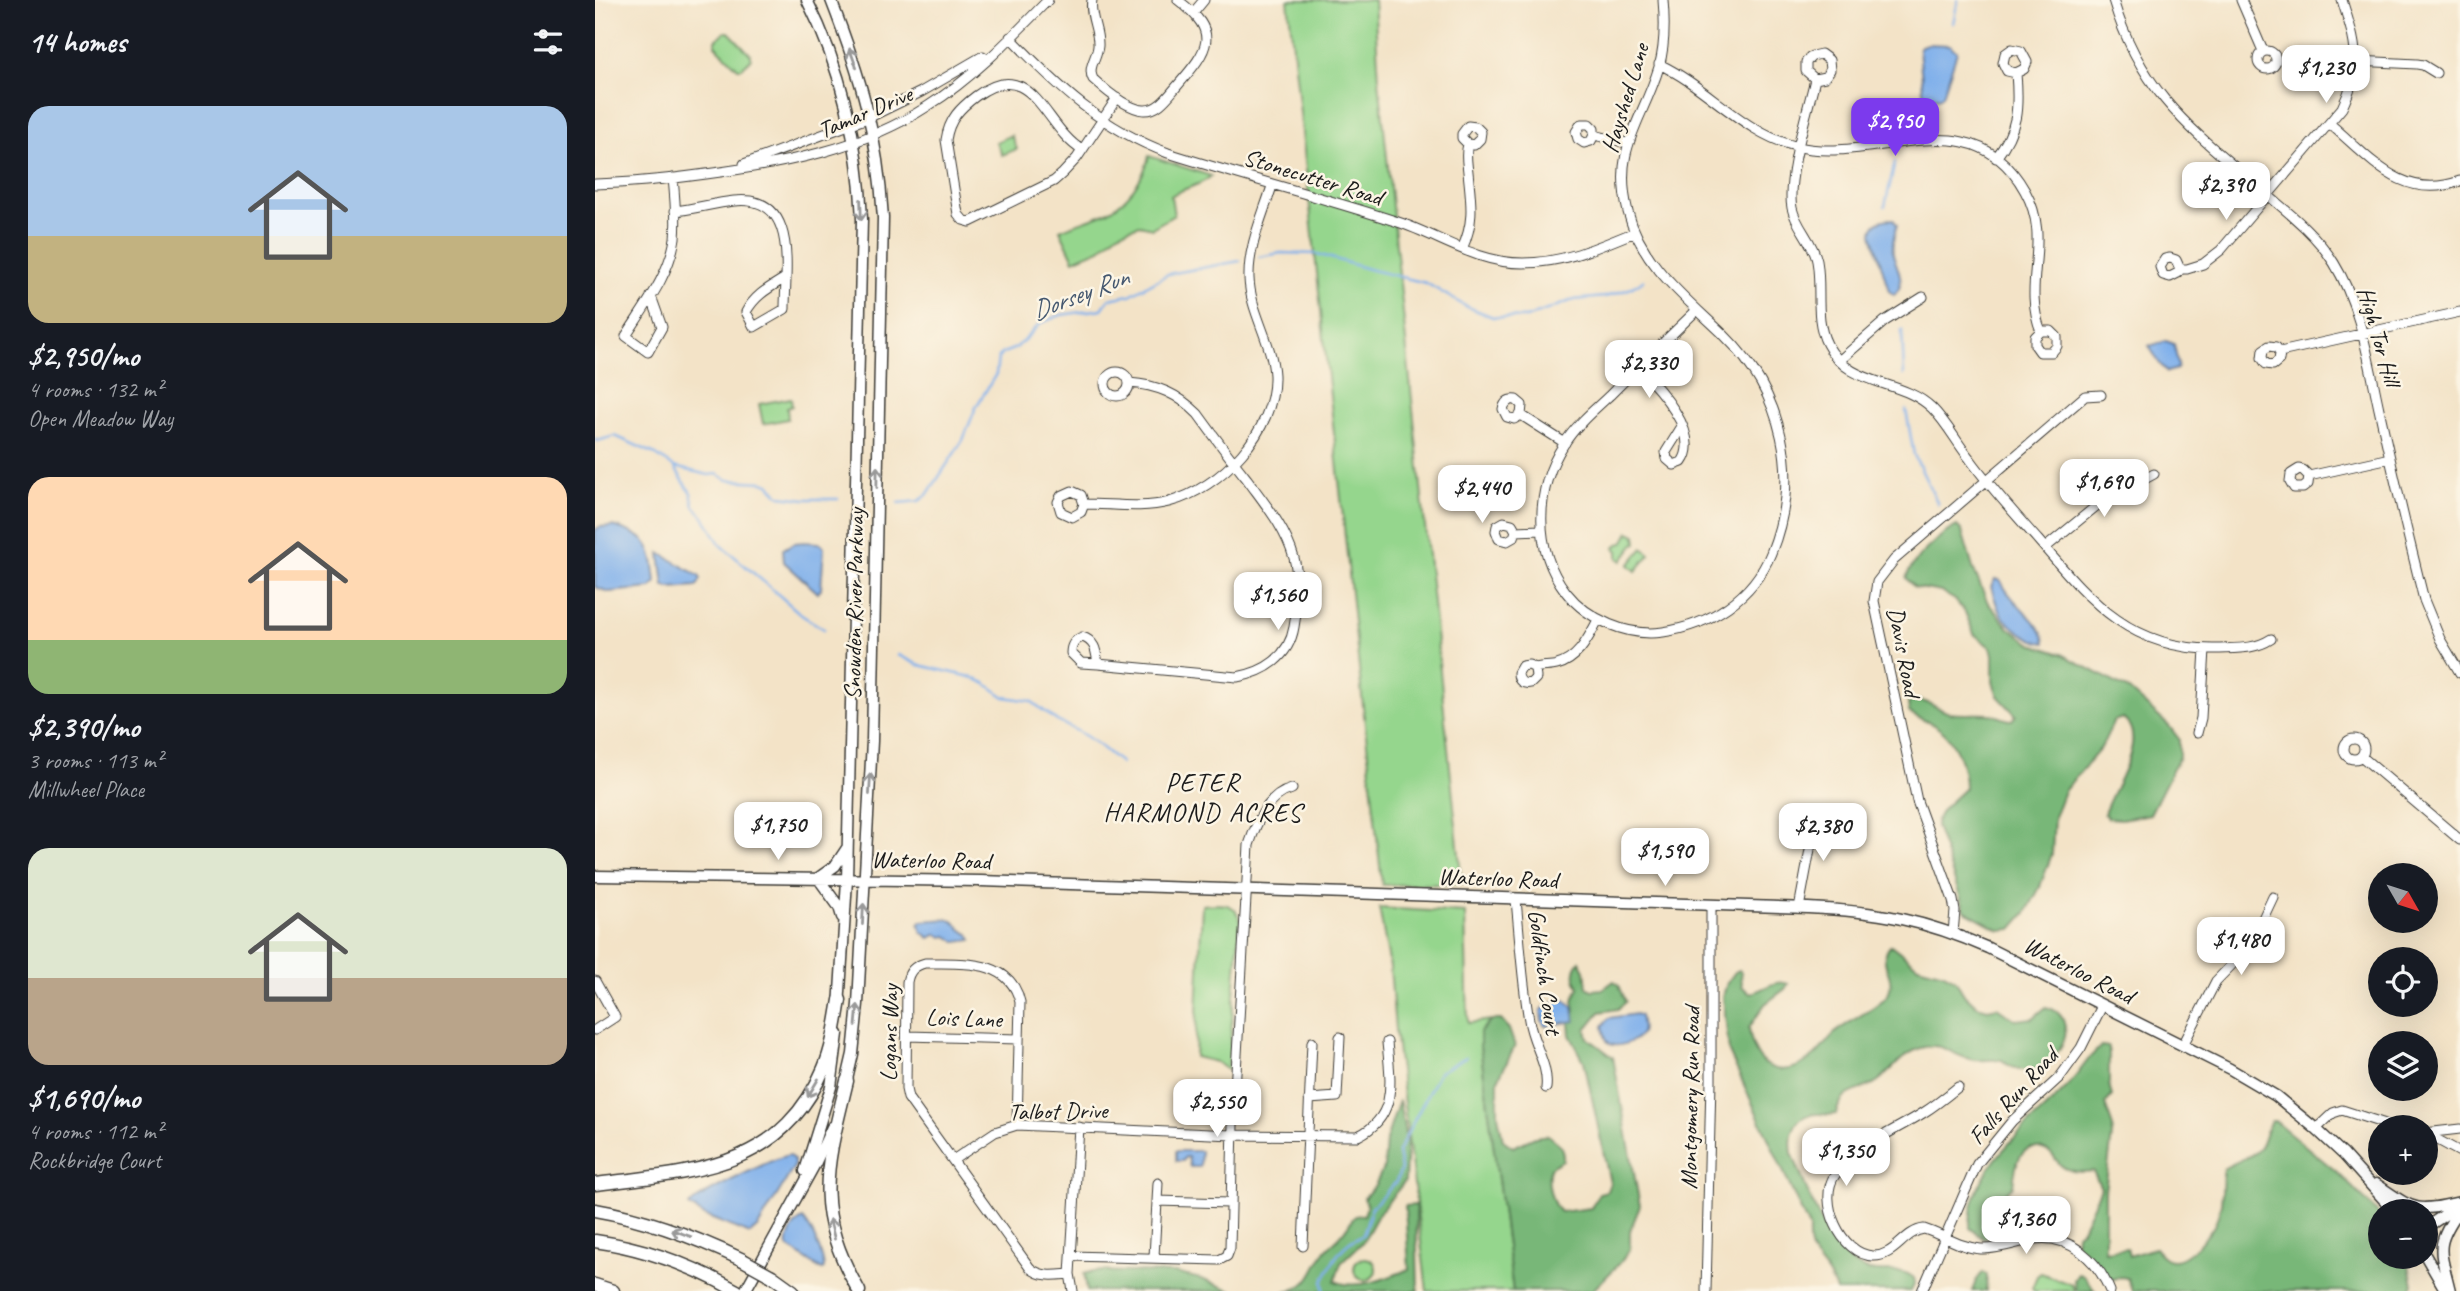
<!DOCTYPE html>
<html lang="en">
<head>
<meta charset="utf-8">
<style>
	:root { --surface:#171b24; --page:#20242c; --text:#f1f3f6; --muted:#9ea1a6; --accent:#7c3aed }
	body { margin:0; font-family:Caveat,sans-serif; background:var(--page); color:var(--text); height:100vh; display:flex; flex-direction:column; font-size:26px; white-space:nowrap }
	* { box-sizing:border-box; margin:0 }
	p { font-size:23px; color:var(--muted) }
	.icon { flex:none; width:38px; height:38px; fill:none; stroke:currentColor; stroke-width:2; stroke-linecap:round; stroke-linejoin:round }
	.map { position:relative; flex:1; overflow:hidden }
	.side { display:flex; flex-direction:column; background:var(--surface); width:595px }
	.side>* { flex:none }
	.needle { width:46px; rotate:129deg }
	.controls { position:absolute; left:1773px; top:863px; display:grid; gap:14px }
	.controls a { display:grid; place-items:center; width:70px; height:70px; border-radius:50%; background:var(--surface); box-shadow:0 7px 28px #0002; font-size:35px }
	.price { position:absolute; translate:-50% -60px; padding:0 16px; border-radius:14px; background:#fff; color:#222; font-size:23px; line-height:46px; filter:drop-shadow(0 2px 4px #0008) }
	.price::after { content:''; position:absolute; left:50%; top:42px; width:21px; height:16px; margin-left:-10px; background:inherit; clip-path:polygon(0 0,100% 0,50% 100%) }
	.price.active { background:var(--accent); color:#fff }
	ul { padding:0; list-style:none }
	li { display:grid; align-content:center; gap:14px; height:371px; padding:0 28px }
	li span { display:grid; place-items:center; height:217px; border-radius:21px; color:#555 }
	li>.icon { margin-inline-start:auto }
	span .icon { width:126px; height:126px; fill:#fffc; stroke-width:1 }
	li b { font-size:30px }
	h2 { display:flex; justify-content:space-between; align-items:center; height:84px; padding:0 28px; font-size:30px }
	main { display:flex; flex:1; min-height:0 }
	.map>svg:first-child { display:block }
	.green { fill:#95d68d; stroke:#587954; stroke-width:2 }
	.forest { fill:#78b778; stroke:#4a6a4a; stroke-width:2 }
	.water { fill:#80b0eb; stroke:#4e6684; stroke-width:2 }
	.lines { fill:none; stroke-linecap:round; stroke-linejoin:round }
	.stream { stroke:#80b0eb; stroke-width:2.5 }
	.minor-casing { stroke:#3c3a36; stroke-width:11 }
	.major-casing { stroke:#3c3a36; stroke-width:13 }
	.highway-casing { stroke:#3c3a36; stroke-width:15 }
	.minor { stroke:#fff; stroke-width:9 }
	.major { stroke:#fff; stroke-width:10 }
	.highway { stroke:#fff; stroke-width:12 }
	.highway-bridge-casing { stroke:#3c3a36; stroke-width:15; stroke-linecap:butt }
	.highway-bridge { stroke:#fff; stroke-width:12 }
	.oneway { stroke:#999 }
	.labels { text-anchor:middle; dominant-baseline:central; stroke-width:5; stroke-linejoin:round; paint-order:stroke }
	.street-label { font-size:24px; fill:#1c1c1c; stroke:#fcf5e5 }
	.water-label { font-size:26px; font-style:italic; fill:#44576f; stroke:#fcf5e5 }
	.neighbourhood-label { font-size:26px; letter-spacing:2px; fill:#1c1c1c; stroke:#fcf5e5 }
</style>
</head>
<body>
<main>
<section class="side">
<h2>14 homes<svg class="icon" aria-label="filters" viewBox="0 0 24 24"><path d="M4 7h16M4 17h16"/><circle cx="9" cy="7" r="2"/><circle cx="15" cy="17" r="2"/></svg></h2>
<ul>
<li><span style="background:linear-gradient(#a9c7e8 60%,#c2b280 0)"><svg class="icon" aria-label="home" viewBox="0 0 24 24"><path d="M3 11l9-7 9 7M6 9v11h12V9"/></svg></span><div><b>$2,950/mo</b><p>4 rooms · 132 m²</p><p>Open Meadow Way</p></div></li>
<li><span style="background:linear-gradient(#ffd9b3 75%,#8fb573 0)"><svg class="icon" aria-label="home" viewBox="0 0 24 24"><path d="M3 11l9-7 9 7M6 9v11h12V9"/></svg></span><div><b>$2,390/mo</b><p>3 rooms · 113 m²</p><p>Millwheel Place</p></div></li>
<li><span style="background:linear-gradient(#dfe7d0 60%,#b9a48a 0)"><svg class="icon" aria-label="home" viewBox="0 0 24 24"><path d="M3 11l9-7 9 7M6 9v11h12V9"/></svg></span><div><b>$1,690/mo</b><p>4 rooms · 112 m²</p><p>Rockbridge Court</p></div></li>
</ul>
</section>
<div class="map">
<svg width="1865" height="1291" viewBox="0 0 1865 1291">
	<rect width="100%" height="100%" fill="#fcf5e5"/>
	<filter id="ink" filterUnits="userSpaceOnUse"><feTurbulence type="fractalNoise" baseFrequency=".0143" numOctaves="2"/><feDisplacementMap in="SourceGraphic" scale="14" xChannelSelector="R" yChannelSelector="G"/><feConvolveMatrix kernelMatrix="1 2 1 2 8 2 1 2 1" color-interpolation-filters="sRGB"/></filter>
	<filter id="wash" filterUnits="userSpaceOnUse"><feTurbulence type="fractalNoise" baseFrequency=".00686" numOctaves="4" result="noise"/><feDisplacementMap in="SourceGraphic" scale="28" xChannelSelector="R" yChannelSelector="G"/><feGaussianBlur stdDeviation="1.57" result="paint"/><feColorMatrix in="noise" values="0 0 0 0 0 0 0 0 0 0 0 0 0 0 0 0 0 1.4 0 .05"/><feComposite in="paint" operator="in"/></filter>
	<g filter="url(#wash)">
		<rect width="100%" height="100%" fill="#f3e3c7"/>
		<path class="green" d="M693 0H779L784 80 867 884 787 885Z
			M130 32H134L156 55V59L147 68H143L120 45 121 40Z
			M416 135 422 149 407 155 401 142Z
			M554 156 616 176C607 186 589 187 576 196L579 215 557 228 545 225 535 228 523 233 505 249 479 260 465 230C480 223 498 219 512 212 533 201 549 178 554 156Z
			M196 398 197 406 192 408 193 419 168 424 164 404Z
			M1034 532 1041 535 1042 543 1039 544 1027 561 1023 558V551L1020 548 1023 544 1028 543Z
			M1048 548 1055 554 1041 571 1034 565Z
			M607 905C624 904 641 900 645 921L633 1070 621 1062 600 1057Z
			M784 908 870 913 873 1023 896 1020 885 1032V1046L918 1291H832L800 1030 795 967Z
			M759 1269a11 11 0 1 1 22 0a11 11 0 1 1-22 0Z
			M1446 1273 1477 1285 1479 1291H1439L1437 1288 1442 1276Z"/>
		<path class="forest" d="M1362 526 1367 531 1378 568 1393 603 1414 628 1437 644 1467 654 1534 690 1574 726 1584 739V757L1555 814 1526 819 1513 818 1509 814C1516 790 1556 737 1527 718L1519 721 1506 748 1469 791 1459 817 1457 854 1444 889 1431 913 1417 929 1405 930 1370 911 1341 826C1341 810 1359 800 1370 788 1370 767 1361 740 1343 728 1334 721 1323 719 1314 712L1313 703C1329 695 1340 709 1355 713 1369 715 1382 713 1395 714 1403 715 1409 720 1417 720L1421 715 1403 696 1398 682V654L1396 648 1379 634 1370 612 1360 600 1346 592 1319 587 1311 578C1317 560 1345 534 1362 526Z
			M1296 945 1323 966 1349 973 1360 979 1368 993 1382 1006 1393 1009 1402 1007 1421 1020 1438 1018 1451 1007C1459 1009 1465 1012 1468 1020 1477 1040 1460 1056 1447 1069 1430 1071 1420 1072 1407 1060 1398 1059 1388 1061 1379 1060 1356 1057 1349 1039 1323 1049 1305 1056 1295 1074 1280 1083 1261 1093 1247 1090 1241 1114 1234 1116 1231 1114 1224 1114 1200 1113 1194 1133 1197 1153 1213 1189 1230 1250 1267 1268 1285 1276 1304 1265 1319 1278L1320 1283 1316 1291H1241C1238 1284 1235 1276 1230 1270 1216 1252 1213 1253 1214 1228L1134 1052 1128 996 1132 983 1140 972 1144 970 1146 972 1147 986 1154 993C1168 992 1178 978 1193 984L1190 989 1170 1004 1154 1028C1159 1067 1184 1083 1218 1057 1227 1050 1232 1040 1240 1033 1255 1020 1275 1012 1290 998 1307 977 1278 965 1296 945Z
			M985 961 990 970 992 987 997 990 1008 989 1019 981 1024 985 1031 1002 1023 1009 1005 1012 991 1029 993 1038 1018 1057 1045 1206 1035 1231V1249L1025 1263 997 1291H918L885 1046V1032L896 1020H906L914 1029 920 1046 903 1080V1115L908 1140 918 1147 940 1137 953 1135C963 1142 969 1147 968 1160L956 1167C950 1178 956 1203 965 1212L996 1208 1004 1193 1012 1191 1015 1183 989 1061 975 1035 974 1022 980 1011 978 1000 984 987C978 979 978 969 985 961Z
			M1507 1046 1514 1047V1084L1517 1096 1510 1104 1518 1127 1510 1191V1251L1532 1248 1534 1256 1560 1248C1565 1254 1570 1260 1578 1260 1592 1260 1618 1232 1622 1219 1628 1204 1627 1186 1628 1169 1637 1163 1656 1157 1662 1151 1671 1142 1669 1130 1676 1121H1680L1742 1172 1785 1215V1256L1812 1257 1818 1284 1814 1291H1538L1532 1278 1525 1277 1515 1280 1498 1258 1481 1244 1482 1233 1487 1229 1506 1188 1498 1171C1487 1172 1480 1173 1470 1168 1462 1165 1461 1156 1454 1152 1425 1137 1420 1165 1418 1186 1402 1203 1388 1201 1398 1230L1395 1235 1389 1239 1375 1228C1374 1168 1431 1129 1469 1090 1483 1077 1492 1056 1507 1046Z
			M804 1100 812 1144 810 1181 784 1213 768 1242 746 1263 740 1281C761 1291 793 1278 814 1269L810 1206 821 1205 823 1291H690C718 1288 717 1268 731 1250 737 1243 745 1238 750 1230 757 1222 757 1213 769 1215L772 1206 769 1198 780 1185 789 1167 791 1140Z
			M498 1271 580 1273 606 1279 639 1291H492L489 1274Z
			M1388 1272 1392 1275 1391 1291H1377L1381 1281Z
			M1483 1274 1489 1276 1500 1291H1481L1479 1280Z"/>
		<path class="water" d="M1332 44 1355 45 1362 52 1348 95 1344 98 1332 96 1328 91 1324 49 1326 46Z
			M1298 219 1302 225C1299 234 1297 244 1298 253 1301 269 1313 281 1299 295L1294 291 1277 234C1277 222 1288 219 1298 219Z
			M1571 341 1579 344 1583 365 1582 369 1572 372 1565 364 1554 346Z
			M18 526C56 537 57 547 61 582L56 588 14 592 0 587V530L5 527Z
			M209 542 224 543 229 547 226 589 223 593 189 562 188 549 199 543Z
			M65 553 104 576 106 579 102 586 74 588 69 586Z
			M1400 579 1406 581C1414 602 1449 623 1450 643 1437 642 1414 626 1406 614 1401 606 1399 595 1396 587Z
			M354 919C363 923 365 931 374 934L377 940 362 942 352 936 347 937 342 934 335 938 327 932 324 925 327 921Z
			M964 999H969L978 1007 980 1021 950 1026 947 1021 946 1010Z
			M1041 1014 1045 1016C1046 1022 1048 1028 1046 1033 1041 1042 1021 1049 1014 1043 1010 1040 1009 1031 1008 1026L1014 1018Z
			M581 1151H606L605 1167H595L593 1157H590L588 1161H581Z
			M194 1155 199 1160V1167L163 1227 155 1234 110 1216 94 1206C101 1196 181 1157 194 1155Z
			M208 1219C217 1228 229 1257 229 1269L227 1270 193 1247C191 1237 199 1223 208 1219Z"/>
		<g class="lines">
			<path class="stream" d="M1358 23 1363 0
				M1315 124 1333 94
				M1290 206 1300 162
				M664 257 686 253 722 254 777 270 831 283 870 306 898 317 931 318 978 300 1010 297 1034 289 1049 280
				M1307 330 1309 375
				M1311 410 1319 455 1343 504
				M0 439 2 441 20 436 58 453 79 467 114 475 122 474 133 480 168 482 174 484 185 496 210 499H243
				M80 468 96 493 99 506 110 518 125 544 208 616 229 629
				M304 503 324 501 332 495 368 440 381 407 401 374 403 358 408 353 421 348 446 323 466 315 507 309 514 299 535 295 573 274 645 261
				M303 655 324 665 376 677 390 683 410 697 436 701 462 721 486 733 505 746 526 763
				M729 1291 728 1282C737 1262 746 1243 768 1235L777 1207 801 1182 806 1169 803 1152 844 1072 871 1057"/>
		</g>
	</g>
	<g filter="url(#ink)">
		<g class="lines">
			<defs>
				<path id="minor" d="M497 0C494 16 504 30 503 46 502 58 492 67 498 79 510 90 532 109 549 110 564 111 574 95 583 85 614 49 626 33 583 0
					M1068 0C1070 22 1070 46 1064 67 1047 123 1017 148 1033 212 1046 264 1092 299 1129 335 1188 393 1207 476 1176 553 1158 598 1115 625 1068 632 1033 637 993 620 971 592 938 549 940 489 969 444 981 425 999 410 1015 395 1044 366 1073 338 1102 310
					M1518 0C1546 94 1597 130 1669 192 1694 213 1721 234 1739 263 1766 307 1773 359 1784 409 1798 473 1813 536 1829 600L1845 639 1865 673
					M1646 0 1668 51
					M599 12 609 0
					M415 37C464 88 506 128 573 153 649 177 727 197 803 222 845 236 882 263 928 263 969 263 1003 247 1040 232
					M1663 60a9 9 0 1 1 18 0a9 9 0 1 1-18 0Z
					M1762 61 1822 64 1828 65 1841 73
					M1064 64C1113 87 1148 133 1200 146 1279 167 1377 95 1430 191 1458 241 1426 282 1446 331H1456L1462 337V346L1457 352H1445L1440 345V337L1446 331
					M1220 79 1211 71V62L1217 56 1226 54 1234 60 1235 70 1230 77 1220 79C1213 110 1191 179 1197 208 1201 227 1218 241 1222 261 1227 288 1219 319 1232 344 1254 388 1306 378 1337 408 1352 423 1362 443 1375 459 1396 488 1420 514 1443 540 1494 599 1534 650 1620 649 1641 648 1659 650 1676 639
					M1735 124C1776 158 1807 202 1865 181
					M999 135V129L994 124H986L981 132 983 139 989 143 996 141 999 135 1032 143
					M487 150C449 128 438 54 381 96 365 108 354 119 351 140L363 214 368 220 375 222 459 181 468 173 482 158 522 98
					M1401 158C1423 129 1424 109 1421 73L1412 71 1408 63 1410 54 1417 49 1426 51 1432 62 1429 69 1421 73
					M149 164 275 117 326 92 388 56
					M0 184C37 183 74 179 111 174 189 164 267 149 333 106 378 78 416 38 453 0
					M80 211C100 209 119 203 139 201 204 194 190 269 190 309L159 327 151 312C160 295 174 288 190 278
					M867 249C880 221 876 202 873 172 872 162 870 154 873 144L867 138V134L873 126 881 127 886 132 885 139 879 145 873 144
					M1585 269 1581 260 1575 258 1570 259 1565 267 1568 275 1575 277 1583 273 1585 269H1592L1608 264 1626 250 1747 108C1768 64 1761 44 1747 0
					M56 296 67 327 53 352 31 336C50 306 75 274 80 238 82 219 80 198 78 178
					M1685 352 1681 347 1674 346 1668 350 1667 358 1671 364 1678 365 1684 360 1685 352 1865 312
					M1244 361 1290 321 1328 297
					M1043 367C1062 386 1107 434 1087 462L1079 465 1072 459 1071 452 1086 428
					M510 384a12 12 0 1 1 24 0a12 12 0 1 1-24 0Z
					M926 415 927 405 921 400C914 399 910 402 908 409L912 417 919 419 926 415 970 443
					M1714 476 1708 470 1704 469 1696 474 1695 481 1699 488H1708L1713 484 1714 476 1795 458
					M489 504 486 512 477 517 466 512 463 502 466 496 477 491 486 495 489 504C517 504 547 509 574 502 626 488 681 431 679 375 677 341 655 312 654 278 653 247 668 215 677 186
					M921 531 919 537 912 541 904 539 901 531 902 526 909 522 917 524 921 531 946 530
					M1450 548 1505 503 1559 474
					M503 664C501 652 501 641 487 637 480 640 476 644 476 653L486 663 503 664 642 677C670 672 694 657 699 627 703 604 705 581 699 558 690 527 670 504 652 479 635 458 619 436 603 414 583 394 563 385 534 383
					M940 668 934 665 927 666 923 673C923 681 928 685 936 683L941 678 940 668C947 666 955 667 962 665 984 659 993 638 1003 620
					M1602 733 1606 718 1610 649
					M1749 749a10 10 0 1 1 20 0a10 10 0 1 1-20 0Z
					M1766 756 1865 840
					M921 900C925 940 927 981 934 1020 937 1043 954 1065 951 1088
					M1204 908 1222 812
					M1358 933 1360 911 1358 900 1322 801 1279 601 1282 582 1299 560 1490 396 1506 395
					M0 981 20 1017 0 1030
					M312 1036 424 1039
					M1588 1045 1621 981 1655 946 1678 897
					M1363 1087C1352 1096 1341 1105 1328 1113 1300 1131 1260 1146 1240 1175 1222 1200 1246 1255 1278 1256 1300 1257 1309 1231 1329 1229 1348 1235 1366 1248 1386 1249 1404 1250 1422 1242 1440 1239 1475 1234 1503 1261 1515 1291
					M714 1099 742 1097 745 1037
					M422 1125 425 1002C415 957 365 964 330 963 319 966 314 971 312 982L311 1089 313 1098 435 1268C447 1278 461 1275 475 1274
					M1721 1129 1738 1113 1747 1110 1800 1127
					M1830 1133 1865 1152
					M1830 1133 1865 1129
					M358 1160 400 1132 422 1125 637 1135 763 1136C804 1116 795 1079 792 1042
					M562 1201 634 1203
					M708 1246 717 1042
					M476 1256 624 1260 632 1256 635 1248 638 1125 654 845C661 824 672 795 697 789
					M559 1257 563 1183
					M478 1291 475 1274 484 1127
					M1111 1291 1116 1081V906
					M1327 1291 1382 1164 1417 1121 1465 1077 1486 1048 1507 1006"/>
				<path id="major" d="M212 0C246 67 264 144 267 219L252 880 244 1008
					M236 0C266 77 283 135 288 218L277 741 263 1004 258 1054 250 1088
					M0 876 386 881 1213 908C1281 911 1330 920 1393 948L1635 1069 1681 1096 1721 1129 1749 1155 1799 1211
					M223 878 244 907 247 917
					M223 878 240 866 252 848
					M210 1171 236 1087 243 1034
					M1781 1184C1820 1210 1818 1213 1865 1202
					M1830 1228 1863 1206
					M1830 1255 1851 1291
					M150 1291 221 1162 237 1127
					M1855 1291C1845 1249 1839 1246 1865 1209"/>
				<path id="highway" d="M252 1081C231 1167 217 1209 264 1291
					M0 1184C95 1172 186 1171 229 1068 238 1047 241 1023 245 1000
					M0 1210C53 1219 100 1237 148 1260
					M0 1241C50 1248 98 1266 142 1291
					M177 1276 198 1291
					M0 1285 18 1291"/>
			</defs>
			<use href="#minor" class="minor-casing"/>
			<use href="#major" class="major-casing"/>
			<use href="#highway" class="highway-casing"/>
			<use href="#minor" class="minor"/>
			<use href="#major" class="major"/>
			<use href="#highway" class="highway"/>
			<defs>
				<path id="highway-bridge" d="M148 1260 177 1276"/>
			</defs>
			<use href="#highway-bridge" class="highway-bridge-casing"/>
			<use href="#highway-bridge" class="highway-bridge"/>
		</g>
		<defs><path id="oneway-shaft" d="M-6 0H5M1.5-3L5.5 0L1.5 3" fill="none" stroke-width="1.6" stroke-linecap="round" stroke-linejoin="round" transform="scale(1.75)"/></defs>
		<g class="oneway">
			<use href="#oneway-shaft" transform="translate(258 58) rotate(-110)"/>
			<use href="#oneway-shaft" transform="translate(266 210) rotate(88)"/>
			<use href="#oneway-shaft" transform="translate(282 477) rotate(-89)"/>
			<use href="#oneway-shaft" transform="translate(275 784) rotate(-87)"/>
			<use href="#oneway-shaft" transform="translate(268 914) rotate(-87)"/>
			<use href="#oneway-shaft" transform="translate(262 1015) rotate(-85)"/>
			<use href="#oneway-shaft" transform="translate(218 1088) rotate(121)"/>
			<use href="#oneway-shaft" transform="translate(237 1229) rotate(-104)"/>
			<use href="#oneway-shaft" transform="translate(86 1233) rotate(-160)"/>
		</g>
	</g>
	<g class="labels">
		<g class="street-label">
			<text transform="translate(1030 98) rotate(-73)">Hayshed Lane</text>
			<text transform="translate(270 112) rotate(-23)">Tamar Drive</text>
			<text transform="translate(718 177) rotate(17)">Stonecutter Road</text>
			<text transform="translate(1784 336) rotate(74)">High Tor Hill</text>
			<text transform="translate(259 604) rotate(-89)">Snowden River Parkway</text>
			<text transform="translate(1309 652) rotate(79)">Davis Road</text>
			<text transform="translate(336 860) rotate(1)">Waterloo Road</text>
			<text transform="translate(903 878) rotate(2)">Waterloo Road</text>
			<text transform="translate(1484 970) rotate(27)">Waterloo Road</text>
			<text transform="translate(950 972) rotate(82)">Goldfinch Court</text>
			<text transform="translate(369 1018) rotate(2)">Lois Lane</text>
			<text transform="translate(294 1033) rotate(-89)">Logans Way</text>
			<text transform="translate(1418 1096) rotate(-48)">Falls Run Road</text>
			<text transform="translate(1095 1098) rotate(-89)">Montgomery Run Road</text>
			<text transform="translate(463 1111) rotate(-1)">Talbot Drive</text>
		</g>
		<g class="water-label">
			<text transform="translate(485 294) rotate(-21)">Dorsey Run</text>
		</g>
		<g class="neighbourhood-label">
			<text x="608" y="782">PETER<tspan x="608" dy="30">HARMOND ACRES</tspan></text>
		</g>
	</g>
</svg>
<div class="controls">
<a><svg class="needle" viewBox="-14 -14 28 28"><path d="M0-13l5 13h-10z" fill="#e53935"/><path d="M0 13l5-13h-10z" fill="#9ea1a6"/></svg></a>
<a><svg class="icon" aria-label="locate" viewBox="0 0 24 24"><circle cx="12" cy="12" r="6"/><path d="M12 2v4M12 18v4M2 12h4M18 12h4"/></svg></a>
<a><svg class="icon" aria-label="layers" viewBox="0 0 24 24"><path d="M12 4l9 5-9 5-9-5zM3 14l9 5 9-5"/></svg></a>
<a>+</a>
<a>−</a>
</div>
<b class="price" style="left:1731px;top:105px">$1,230</b>
<b class="price active" style="left:1300px;top:158px">$2,950</b>
<b class="price" style="left:1631px;top:222px">$2,390</b>
<b class="price" style="left:1054px;top:400px">$2,330</b>
<b class="price" style="left:1509px;top:519px">$1,690</b>
<b class="price" style="left:887px;top:525px">$2,440</b>
<b class="price" style="left:683px;top:632px">$1,560</b>
<b class="price" style="left:183px;top:862px">$1,750</b>
<b class="price" style="left:1228px;top:863px">$2,380</b>
<b class="price" style="left:1070px;top:888px">$1,590</b>
<b class="price" style="left:1646px;top:977px">$1,480</b>
<b class="price" style="left:622px;top:1139px">$2,550</b>
<b class="price" style="left:1251px;top:1188px">$1,350</b>
<b class="price" style="left:1431px;top:1256px">$1,360</b>
</div>
</main>
</body>
</html>
